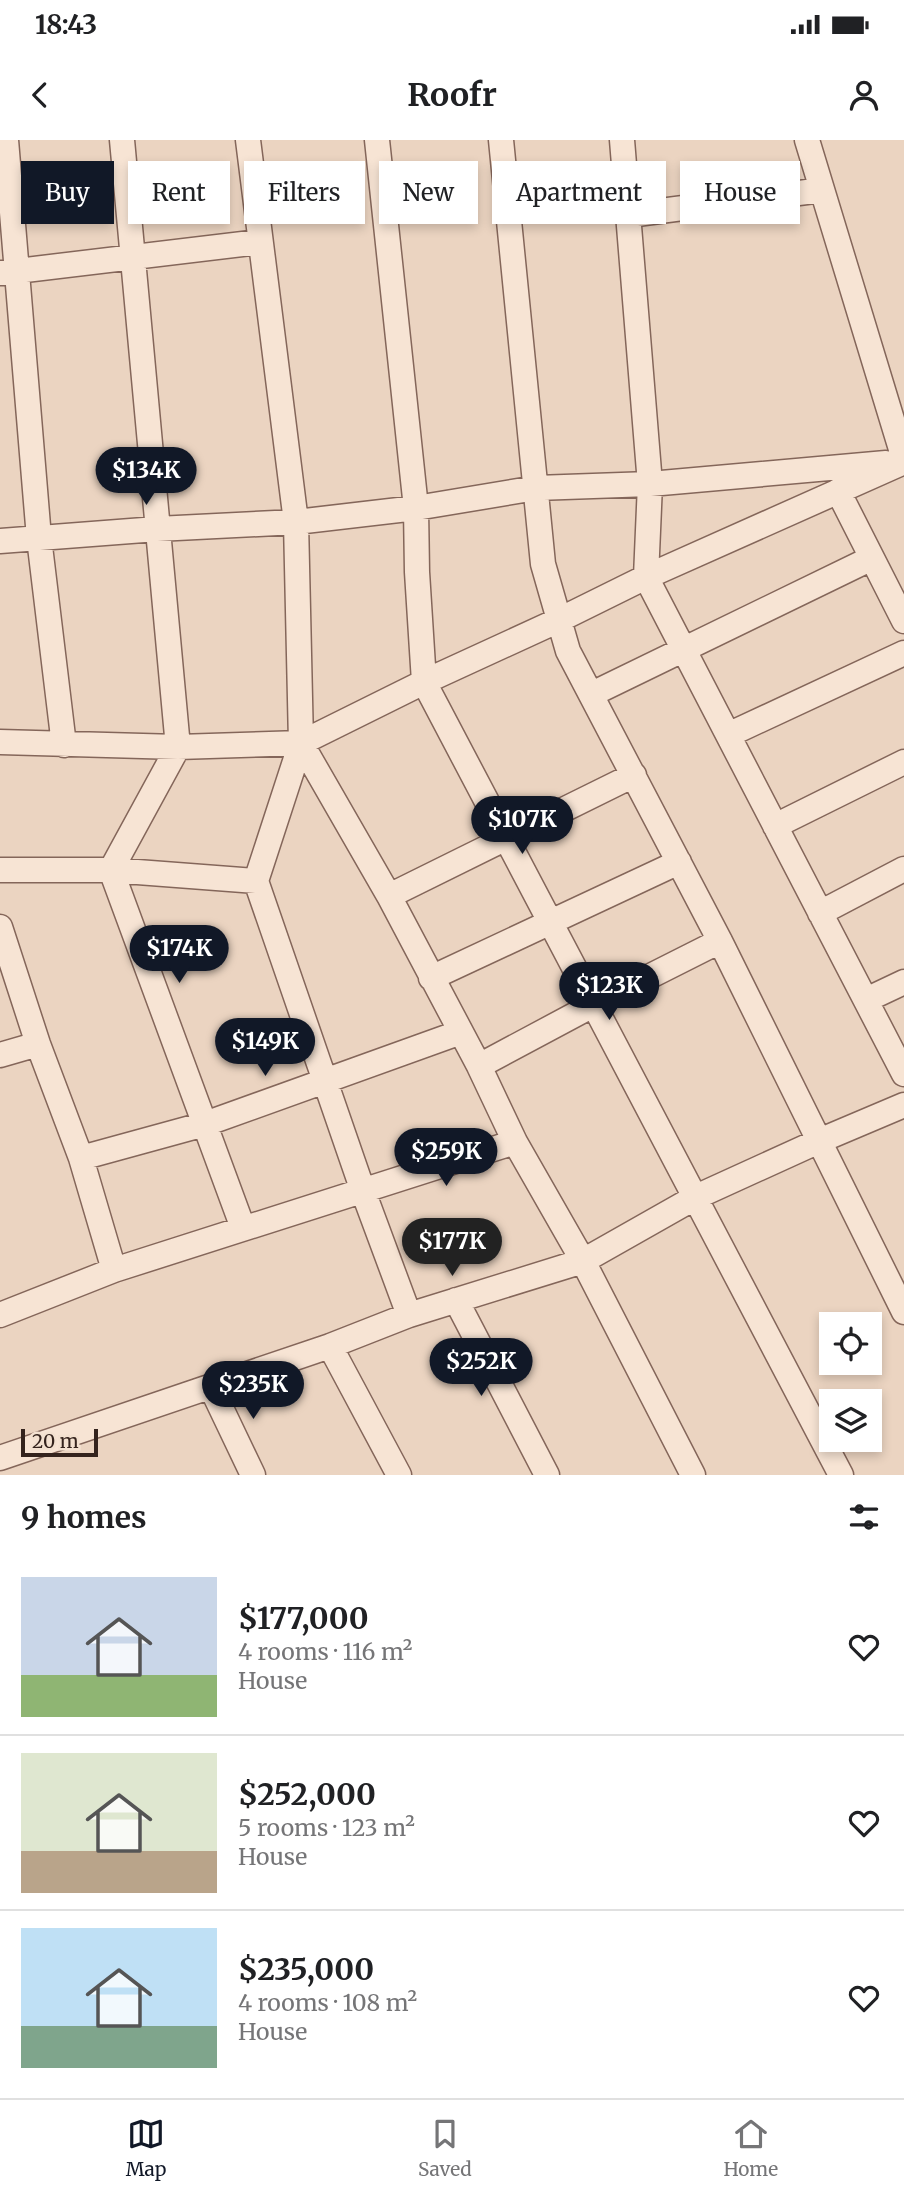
<!DOCTYPE html>
<html lang="en">
<head>
<meta charset="utf-8">
<style>
	:root { --surface:#fff; --page:#f6f6f6; --text:#202124; --muted:#757577; --line:#e0e0e0; --accent:#111827 }
	body { margin:0; font-family:Merriweather,serif; background:var(--page); color:var(--text); height:100vh; display:flex; flex-direction:column; font-size:26px; white-space:nowrap }
	* { box-sizing:border-box; margin:0 }
	p { font-size:23px; color:var(--muted) }
	.icon { flex:none; width:38px; height:38px; fill:none; stroke:currentColor; stroke-width:2; stroke-linecap:round; stroke-linejoin:round }
	.map { position:relative; height:1335px; overflow:hidden }
	.details { display:flex; flex-direction:column; background:var(--surface); flex:1 }
	.details>* { flex:none }
	.top-card { position:absolute; left:21px; top:21px; width:863px; height:63px; display:flex; gap:14px }
	.buttons { position:absolute; left:819px; top:1172px; display:grid; gap:14px }
	.buttons a { display:grid; place-items:center; width:63px; height:63px; border-radius:0px; background:var(--surface); box-shadow:0 4px 10px #0003; font-size:35px }
	.scale { position:absolute; left:21px; bottom:18px; width:77px; box-sizing:border-box; padding-left:7px; border:4px solid #34231d; border-top:0; font-size:19px; line-height:24px; white-space:nowrap; color:#34231d; -webkit-text-stroke:5px #f3e1d0; paint-order:stroke }
	.price { position:absolute; translate:-50% -60px; padding:0 16px; border-radius:24px; background:var(--accent); color:#fff; font-size:23px; line-height:46px; filter:drop-shadow(0 2px 4px #0008) }
	.price::after { content:''; position:absolute; left:50%; top:42px; width:21px; height:16px; margin-left:-10px; background:inherit; clip-path:polygon(0 0,100% 0,50% 100%) }
	.price.current { background:#222; color:#fff }
	ul { padding:0; list-style:none }
	li { display:flex; align-items:center; gap:21px; height:175px; padding:0 21px }
	li+li { border-top:2px solid var(--line) }
	li span { display:grid; place-items:center; flex:none; width:196px; height:140px; border-radius:0px; color:#555 }
	li>.icon { margin-inline-start:auto }
	span .icon { width:84px; height:84px; fill:#fffc; stroke-width:1 }
	li b { font-size:30px }
	h2 { display:flex; justify-content:space-between; align-items:center; height:84px; padding:0 21px; font-size:30px }
	.tag { padding:0 24px; border-radius:0px; background:var(--surface); box-shadow:0 4px 10px #0003; font-size:24px; line-height:63px }
	.tag.current { background:var(--accent); color:#fff }
	.status { display:flex; justify-content:space-between; align-items:center; height:49px; padding:0 35px; background:var(--surface); direction:ltr }
	.status svg { height:19px; fill:currentColor }
	header { display:flex; justify-content:space-between; align-items:center; height:91px; padding:0 21px; background:var(--surface); font-size:32px; font-weight:700 }
	.tab-bar { display:flex; justify-content:space-around; align-items:center; height:98px; border-top:2px solid var(--line); background:var(--surface); font-size:19px; color:var(--muted) }
	.tab-bar a { display:grid; justify-items:center; gap:4px }
	.tab-bar .current { color:var(--accent) }
	.map>svg:first-child { display:block }
	.lines { fill:none; stroke-linecap:round; stroke-linejoin:round }
	.street-casing { stroke:#84665a; stroke-width:27 }
	.street { stroke:#f7e4d4; stroke-width:24 }
</style>
</head>
<body>
<div class="status"><b>18:43</b><svg viewBox="0 0 49 12"><path d="M0 12V9h3v3zM5 12V6h3v6zM10 12V3h3v9zM15 12V0h3v12zM26 1h20v11H26zM47 4h2v5h-2z"/></svg></div>
<header><svg class="icon" aria-label="back" viewBox="0 0 24 24"><path d="M15 5l-7 7 7 7"/></svg>Roofr<svg class="icon" aria-label="person" viewBox="0 0 24 24"><circle cx="12" cy="8" r="4"/><path d="M4 21q1-7 8-7t8 7"/></svg></header>
<div class="map">
<svg width="904" height="1335" viewBox="0 0 904 1335">
	<rect width="100%" height="100%" fill="#ebd4c1"/>
	<g class="lines">
		<defs>
			<path id="street" d="M6 0 39 398 64 605
				M122 0 178 607 111 730 243 1088
				M248 0 296 382 301 603 256 741 363 1051 409 1175
				M377 0 416 368 417 432 424 542 841 1335
				M501 0 543 424 568 511 720 801 904 1172
				M622 0 650 344 646 437 904 934
				M807 0 904 319
				M629 75 822 50
				M0 133 259 102
				M838 351 904 481
				M0 401 157 389 296 382 416 368 536 348 650 344 886 323
				M592 554 872 418
				M728 595 904 513
				M0 602 178 607 301 603 424 542 559 480 646 437 904 322
				M301 603 389 756 479 926 515 1002 583 1121 693 1335
				M775 686 904 622
				M0 730H111L256 741
				M389 756 634 635
				M820 773 904 729
				M0 787 38 904 81 1018 114 1130
				M431 838 679 722
				M866 860 904 842
				M0 915 38 904
				M479 926 593 865 720 801
				M81 1018 205 984 461 892
				M456 1160 547 1335
				M0 1175 114 1130 515 1002
				M330 1206 399 1335
				M211 1247 253 1335
				M0 1318 330 1206 409 1175 583 1121 696 1057 819 1001 904 965"/>
		</defs>
		<use href="#street" class="street-casing"/>
		<use href="#street" class="street"/>
	</g>
</svg>
<div class="buttons">
<a><svg class="icon" aria-label="locate" viewBox="0 0 24 24"><circle cx="12" cy="12" r="6"/><path d="M12 2v4M12 18v4M2 12h4M18 12h4"/></svg></a>
<a><svg class="icon" aria-label="layers" viewBox="0 0 24 24"><path d="M12 4l9 5-9 5-9-5zM3 14l9 5 9-5"/></svg></a>
</div>
<div class="scale">20 m</div>
<b class="price" style="left:146px;top:367px">$134K</b>
<b class="price" style="left:522px;top:716px">$107K</b>
<b class="price" style="left:179px;top:845px">$174K</b>
<b class="price" style="left:609px;top:882px">$123K</b>
<b class="price" style="left:265px;top:938px">$149K</b>
<b class="price" style="left:446px;top:1048px">$259K</b>
<b class="price current" style="left:452px;top:1138px">$177K</b>
<b class="price" style="left:481px;top:1258px">$252K</b>
<b class="price" style="left:253px;top:1281px">$235K</b>
<div class="top-card">
<a class="tag current">Buy</a>
<a class="tag">Rent</a>
<a class="tag">Filters</a>
<a class="tag">New</a>
<a class="tag">Apartment</a>
<a class="tag">House</a>
</div>
</div>
<section class="details">
<h2>9 homes<svg class="icon" aria-label="filters" viewBox="0 0 24 24"><path d="M4 7h16M4 17h16"/><circle cx="9" cy="7" r="2"/><circle cx="15" cy="17" r="2"/></svg></h2>
<ul>
<li><span style="background:linear-gradient(#c9d6e8 70%,#8fb573 0)"><svg class="icon" aria-label="home" viewBox="0 0 24 24"><path d="M3 11l9-7 9 7M6 9v11h12V9"/></svg></span><div><b>$177,000</b><p>4 rooms · 116 m²</p><p>House</p></div><svg class="icon" aria-label="heart" viewBox="0 0 24 24"><path d="M12 20l-8-8c-3-5 5-10 8-4 3-6 11-1 8 4z"/></svg></li>
<li><span style="background:linear-gradient(#dfe7d0 70%,#b9a48a 0)"><svg class="icon" aria-label="home" viewBox="0 0 24 24"><path d="M3 11l9-7 9 7M6 9v11h12V9"/></svg></span><div><b>$252,000</b><p>5 rooms · 123 m²</p><p>House</p></div><svg class="icon" aria-label="heart" viewBox="0 0 24 24"><path d="M12 20l-8-8c-3-5 5-10 8-4 3-6 11-1 8 4z"/></svg></li>
<li><span style="background:linear-gradient(#bfe0f5 70%,#7fa58c 0)"><svg class="icon" aria-label="home" viewBox="0 0 24 24"><path d="M3 11l9-7 9 7M6 9v11h12V9"/></svg></span><div><b>$235,000</b><p>4 rooms · 108 m²</p><p>House</p></div><svg class="icon" aria-label="heart" viewBox="0 0 24 24"><path d="M12 20l-8-8c-3-5 5-10 8-4 3-6 11-1 8 4z"/></svg></li>
</ul>
</section>
<nav class="tab-bar">
<a class="current"><svg class="icon" aria-label="map" viewBox="0 0 24 24"><path d="M3 6l6-2 6 2 6-2v14l-6 2-6-2-6 2zM9 4v14M15 6v14"/></svg>Map</a>
<a><svg class="icon" aria-label="saved" viewBox="0 0 24 24"><path d="M7 4h10v16l-5-4-5 4z"/></svg>Saved</a>
<a><svg class="icon" aria-label="home" viewBox="0 0 24 24"><path d="M3 11l9-7 9 7M6 9v11h12V9"/></svg>Home</a>
</nav>
</body>
</html>
